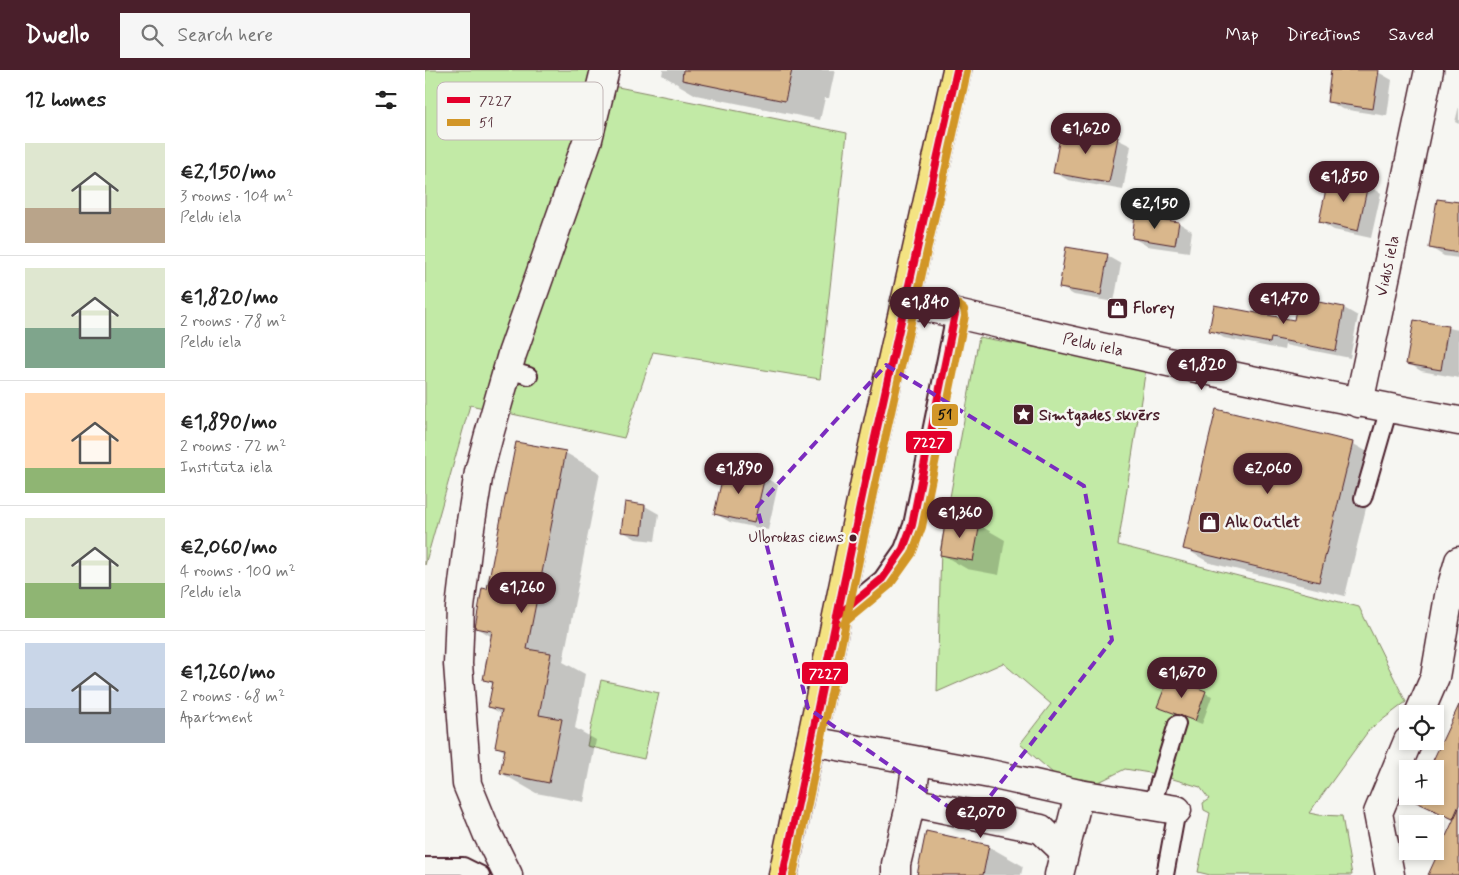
<!DOCTYPE html>
<html lang="en">
<head>
<meta charset="utf-8">
<style>
	:root { --surface:#fff; --page:#f6f6f6; --text:#222; --muted:#767676; --line:#e0e0e0; --accent:#4a1f2b }
	body { margin:0; font-family:Mynerve,sans-serif; background:var(--page); color:var(--text); height:100vh; display:flex; flex-direction:column; font-size:19px; white-space:nowrap }
	* { box-sizing:border-box; margin:0 }
	p { font-size:16px; color:var(--muted) }
	.icon { flex:none; width:28px; height:28px; fill:none; stroke:currentColor; stroke-width:2; stroke-linecap:round; stroke-linejoin:round }
	.map { position:relative; flex:1; overflow:hidden }
	.side { display:flex; flex-direction:column; background:var(--surface); width:425px }
	.side>* { flex:none }
	.tools { position:absolute; left:974px; top:635px; display:grid; gap:10px }
	.tools a { display:grid; place-items:center; width:45px; height:45px; border-radius:0px; background:var(--surface); box-shadow:0 2px 8px #0003; font-size:25px }
	.price { position:absolute; translate:-50% -42px; padding:0 11px; border-radius:18px; background:var(--accent); color:#fff; font-size:16px; line-height:32px; filter:drop-shadow(0 1px 2px #0008) }
	.price::after { content:''; position:absolute; left:50%; top:30px; width:15px; height:11px; margin-left:-8px; background:inherit; clip-path:polygon(0 0,100% 0,50% 100%) }
	.price.active { background:#222; color:#fff }
	ul { padding:0; list-style:none }
	li { display:flex; align-items:center; gap:15px; height:125px; padding:0 25px }
	li+li { border-top:1px solid var(--line) }
	li span { display:grid; place-items:center; flex:none; width:140px; height:100px; border-radius:0px; color:#555 }
	li>.icon { margin-inline-start:auto }
	span .icon { width:60px; height:60px; fill:#fffc; stroke-width:1 }
	li b { font-size:21px }
	h2 { display:flex; justify-content:space-between; align-items:center; height:60px; padding:0 25px; font-size:21px }
	header { display:flex; align-items:center; gap:30px; box-sizing:border-box; height:70px; padding:0 25px; background:var(--accent); color:#fff }
	header strong { font-size:24px }
	nav { display:flex; gap:28px; margin-inline-start:auto; font-size:18px }
	.search { width:350px; height:45px; background:var(--page); display:flex; align-items:center; gap:12px; box-sizing:border-box; padding:0 18px; border-radius:0px; color:var(--muted); font-size:19px }
	main { display:flex; flex:1; min-height:0 }
	.map>svg:first-child { display:block }
	.green { fill:#c2eaa6; stroke:#868468 }
	.shadow { fill:#0003 }
	.building { fill:#d9b78c; stroke:#4a1f2b }
	.lines { fill:none; stroke-linecap:round; stroke-linejoin:round }
	.lane-casing { stroke:#4a1f2b; stroke-width:20 }
	.street-casing { stroke:#4a1f2b; stroke-width:31 }
	.primary-casing { stroke:#4a1f2b; stroke-width:31 }
	.lane { stroke:#f6f6f2; stroke-width:16 }
	.street { stroke:#f6f6f2; stroke-width:28 }
	.primary { stroke:#f4e382; stroke-width:28 }
	.bus-1-casing { stroke:#f6f6f2; stroke-width:11 }
	.bus-2-casing { stroke:#f6f6f2; stroke-width:11 }
	.bus-1 { stroke:#e4002b; stroke-width:8 }
	.bus-2 { stroke:#d29628; stroke-width:8 }
	.marked { fill:none; stroke:#7b2cbf; stroke-width:4; stroke-dasharray:10 6; stroke-linejoin:round }
	.bus-dot { fill:#4a1f2b; stroke:#f6f6f2; stroke-width:2 }
	.labels { text-anchor:middle; dominant-baseline:central; stroke-width:5; stroke-linejoin:round; paint-order:stroke }
	.bus-label { font-size:15px; fill:#4a1f2b; stroke:#f6f6f2; text-anchor:end }
	.street-label { font-size:16px; fill:#4a1f2b; stroke:#f6f6f2 }
	.poi-label { font-size:16px; font-weight:bold; fill:#4a1f2b; stroke:#f6f6f2; text-anchor:start }
	.key { fill:#f6f6f2; stroke:#c2b6b6; stroke-width:1 }
	.key-label { font-size:14px; fill:#4a1f2b }
	.line-badge { stroke:#f6f6f2; stroke-width:2 }
	.badge-label { font-size:14px; text-anchor:middle; font-weight:bold; fill:#fff }
	.pale-badge-label { font-size:14px; text-anchor:middle; font-weight:bold; fill:#111 }
</style>
</head>
<body>
<header>
<strong>Dwello</strong>
<div class="search"><svg class="icon" aria-label="search" viewBox="0 0 24 24"><circle cx="10" cy="10" r="6"/><path d="M15 15l6 6"/></svg>Search here</div>
<nav><a>Map</a><a>Directions</a><a>Saved</a></nav>
</header>
<main>
<section class="side">
<h2>12 homes<svg class="icon" aria-label="filters" viewBox="0 0 24 24"><path d="M4 7h16M4 17h16"/><circle cx="9" cy="7" r="2"/><circle cx="15" cy="17" r="2"/></svg></h2>
<ul>
<li><span style="background:linear-gradient(#dfe7d0 65%,#b9a48a 0)"><svg class="icon" aria-label="home" viewBox="0 0 24 24"><path d="M3 11l9-7 9 7M6 9v11h12V9"/></svg></span><div><b>€2,150/mo</b><p>3 rooms · 104 m²</p><p>Peldu iela</p></div></li>
<li><span style="background:linear-gradient(#dfe7d0 60%,#7fa58c 0)"><svg class="icon" aria-label="home" viewBox="0 0 24 24"><path d="M3 11l9-7 9 7M6 9v11h12V9"/></svg></span><div><b>€1,820/mo</b><p>2 rooms · 78 m²</p><p>Peldu iela</p></div></li>
<li><span style="background:linear-gradient(#ffd9b3 75%,#8fb573 0)"><svg class="icon" aria-label="home" viewBox="0 0 24 24"><path d="M3 11l9-7 9 7M6 9v11h12V9"/></svg></span><div><b>€1,890/mo</b><p>2 rooms · 72 m²</p><p>Institūta iela</p></div></li>
<li><span style="background:linear-gradient(#dfe7d0 65%,#8fb573 0)"><svg class="icon" aria-label="home" viewBox="0 0 24 24"><path d="M3 11l9-7 9 7M6 9v11h12V9"/></svg></span><div><b>€2,060/mo</b><p>4 rooms · 100 m²</p><p>Peldu iela</p></div></li>
<li><span style="background:linear-gradient(#c9d6e8 65%,#9aa5b1 0)"><svg class="icon" aria-label="home" viewBox="0 0 24 24"><path d="M3 11l9-7 9 7M6 9v11h12V9"/></svg></span><div><b>€1,260/mo</b><p>2 rooms · 68 m²</p><p>Apartment</p></div></li>
</ul>
</section>
<div class="map">
<svg width="1034" height="805" viewBox="0 0 1034 805">
	<rect width="100%" height="100%" fill="#f6f6f2"/>
	<filter id="ink" filterUnits="userSpaceOnUse"><feTurbulence type="fractalNoise" baseFrequency=".02" numOctaves="2"/><feDisplacementMap in="SourceGraphic" scale="10" xChannelSelector="R" yChannelSelector="G"/><feConvolveMatrix kernelMatrix="1 2 1 2 8 2 1 2 1" color-interpolation-filters="sRGB"/></filter>
	<g filter="url(#ink)">
		<path class="green" d="M0 0H165L163 11 422 63 395 309 228 282 199 368 45 335 0 495Z
			M554 267 721 298 693 475 934 537 981 632 944 660 884 743 894 745 917 746 927 805H785L773 802 785 743 779 740 778 733 784 729 775 717 731 704 700 699 674 712 629 704 595 674 626 634 578 593 512 622 516 477Z
			M176 610 234 623 219 689 162 676Z"/>
		<path class="shadow" d="M238 0H410L404 28H400L395 50 271 25 237 5Z
			M908 0H939L953 2 967 10 962 46 917 39 903 31Z
			M1034 36V54L1030 52Z
			M692 69 706 76 698 120 643 110 629 102Z
			M942 115 956 123 946 168 909 160 895 152Z
			M1034 134V188L1019 186 1006 178Z
			M754 153 767 161 764 182 722 176 708 168Z
			M682 186 696 194 689 232 649 225 635 217Z
			M874 230 919 238 933 246 925 288 860 275 859 280 799 268 785 260 870 252Z
			M990 252 1034 260V308L996 301 983 293Z
			M927 373 953 388 920 526 785 493 759 478Z
			M141 383 175 403 138 592 160 604 150 658 171 670 159 732 111 723 76 703 80 682 71 676 77 644 64 637 69 615 59 609 67 567 51 557 63 521Z
			M339 407 353 415 343 460 305 452 291 444Z
			M201 434 220 436 234 444 230 471 211 469 197 461Z
			M554 455 580 470 574 505 542 499 516 484Z
			M744 608 787 626 777 654 740 640Z
			M1034 638V753L990 730 1010 726Z
			M563 776 598 796 596 805H493Z"/>
		<path class="building" d="M258 0H367L360 31 257 10Z
			M906 0H954L948 39 902 32Z
			M637 57 693 67 684 113 628 103Z
			M904 105 943 114 933 161 894 152Z
			M1012 129 1034 132V183L1004 178Z
			M710 145 754 152 750 175 707 168Z
			M641 177 683 184 676 225 634 218Z
			M873 228 919 237 911 281 846 268 845 273 784 261 789 235 869 250Z
			M989 250 1023 256 1016 300 981 294Z
			M791 339 928 372 894 512 758 479Z
			M91 372 141 381 102 579 126 583 114 645 137 649 124 713 75 703 80 679 70 677 77 640 63 637 68 612 58 610 67 561 50 558 57 518 62 519Z
			M300 397 340 406 329 453 289 444Z
			M200 432 220 435 217 464 196 462Z
			M521 448 555 453 548 491 515 485Z
			M744 607 781 621 770 651 732 637Z
			M1034 635V735L1028 749 989 731 991 726H1010V699H1004Z
			M1034 738V805H1003Z
			M501 761 564 775 558 805H492Z"/>
		<g class="lines">
			<defs>
				<path id="lane" d="M83 300 104 306
					M938 428 964 338
					M413 545 457 509 478 479 487 455 530 244
					M727 735 752 654
					M0 796H38L56 805
					M740 805 752 740"/>
				<path id="street" d="M480 232C664 275 848 317 1034 351
					M934 333 1004 0
					M994 644 1010 607 1024 526 1034 491
					M386 671 565 704 654 724 752 740
					M486 732 616 759 639 781
					M83 805 62 763 42 714 33 594 35 538 44 464 54 402 65 361 87 284 163 69 180 0
					M471 805V794L486 732 492 691
					M634 805 654 724
					M965 805 953 743 983 671"/>
				<path id="primary" d="M358 805 440 412 532 0"/>
			</defs>
			<use href="#lane" class="lane-casing"/>
			<use href="#street" class="street-casing"/>
			<use href="#primary" class="primary-casing"/>
			<use href="#lane" class="lane"/>
			<use href="#street" class="street"/>
			<use href="#primary" class="primary"/>
			<defs>
				<path id="bus-1" d="M412 546 457 509 478 479 487 455 530 244
					M358 805 440 412 532 0"/>
				<path id="bus-2" d="M418 554 465 515 487 484 497 457 540 246 539 239 534 235 482 222
					M368 805 450 414 542 2"/>
			</defs>
			<use href="#bus-1" class="bus-1-casing"/>
			<use href="#bus-2" class="bus-2-casing"/>
			<use href="#bus-1" class="bus-1"/>
			<use href="#bus-2" class="bus-2"/>
		</g>
	</g>
	<path class="marked" d="M461 295 659 416 687 570 545 752 383 638 332 437Z"/>
	<defs>
		<symbol id="shop-square" viewBox="-11 -11 22 22"><rect x="-9" y="-9" width="18" height="18" rx="4" fill="#4a1f2b" stroke="#f6f6f2"/><path d="M-5-2.5h2.3a2.7 3.5 0 0 1 5.4 0H5L5.5 6h-11ZM-1.5-2.5h3a1.5 2.3 0 0 0-3 0Z" fill="#fff"/></symbol>
		<symbol id="sight-square" viewBox="-11 -11 22 22"><rect x="-9" y="-9" width="18" height="18" rx="4" fill="#4a1f2b" stroke="#f6f6f2"/><path d="M0-6L1.8-2.2L6-1.7L2.9 1.2L3.7 5.4L0 3.3L-3.7 5.4L-2.9 1.2L-6-1.7L-1.8-2.2Z" fill="#fff"/></symbol>
	</defs>
	<g fill-rule="evenodd">
		<use href="#shop-square" x="680" y="226" width="25" height="25"/>
		<use href="#sight-square" x="586" y="332" width="25" height="25"/>
		<use href="#shop-square" x="772" y="440" width="25" height="25"/>
	</g>
	<circle class="bus-dot" cx="428" cy="468" r="4.5"/>
	<g class="labels">
		<g class="bus-label">
			<text x="419" y="468">Ulbrokas ciems</text>
		</g>
		<g class="street-label">
			<text transform="translate(963 196) rotate(-78)">Vidus iela</text>
			<text transform="translate(668 275) rotate(12)">Peldu iela</text>
		</g>
		<g class="poi-label">
			<text x="708" y="238">Florey</text>
			<text x="614" y="345">Simtgades skvērs</text>
			<text x="800" y="452">Alk Outlet</text>
		</g>
	</g>
	<rect x="12" y="12" width="166" height="58" rx="8" class="key"/>
	<rect x="22" y="27" width="23" height="6" fill="#e4002b"/>
	<rect x="22" y="49" width="23" height="7" fill="#d29628"/>
	<g class="key-label">
		<text x="54" y="35">7227</text>
		<text x="54" y="57">51</text>
	</g>
	<g class="line-badge">
		<rect x="506" y="333" width="28" height="24" rx="5" fill="#d29628"/>
		<rect x="480" y="360" width="48" height="24" rx="5" fill="#e4002b"/>
		<rect x="376" y="591" width="48" height="24" rx="5" fill="#e4002b"/>
	</g>
	<g class="badge-label">
		<text x="504" y="377">7227</text>
		<text x="400" y="608">7227</text>
	</g>
	<g class="pale-badge-label">
		<text x="520" y="349">51</text>
	</g>
</svg>
<div class="tools">
<a><svg class="icon" aria-label="locate" viewBox="0 0 24 24"><circle cx="12" cy="12" r="6"/><path d="M12 2v4M12 18v4M2 12h4M18 12h4"/></svg></a>
<a>+</a>
<a>−</a>
</div>
<b class="price" style="left:661px;top:85px">€1,620</b>
<b class="price" style="left:919px;top:133px">€1,850</b>
<b class="price active" style="left:730px;top:160px">€2,150</b>
<b class="price" style="left:859px;top:255px">€1,470</b>
<b class="price" style="left:500px;top:259px">€1,840</b>
<b class="price" style="left:777px;top:321px">€1,820</b>
<b class="price" style="left:314px;top:425px">€1,890</b>
<b class="price" style="left:843px;top:425px">€2,060</b>
<b class="price" style="left:535px;top:469px">€1,360</b>
<b class="price" style="left:97px;top:544px">€1,260</b>
<b class="price" style="left:757px;top:629px">€1,670</b>
<b class="price" style="left:556px;top:769px">€2,070</b>
</div>
</main>
</body>
</html>
